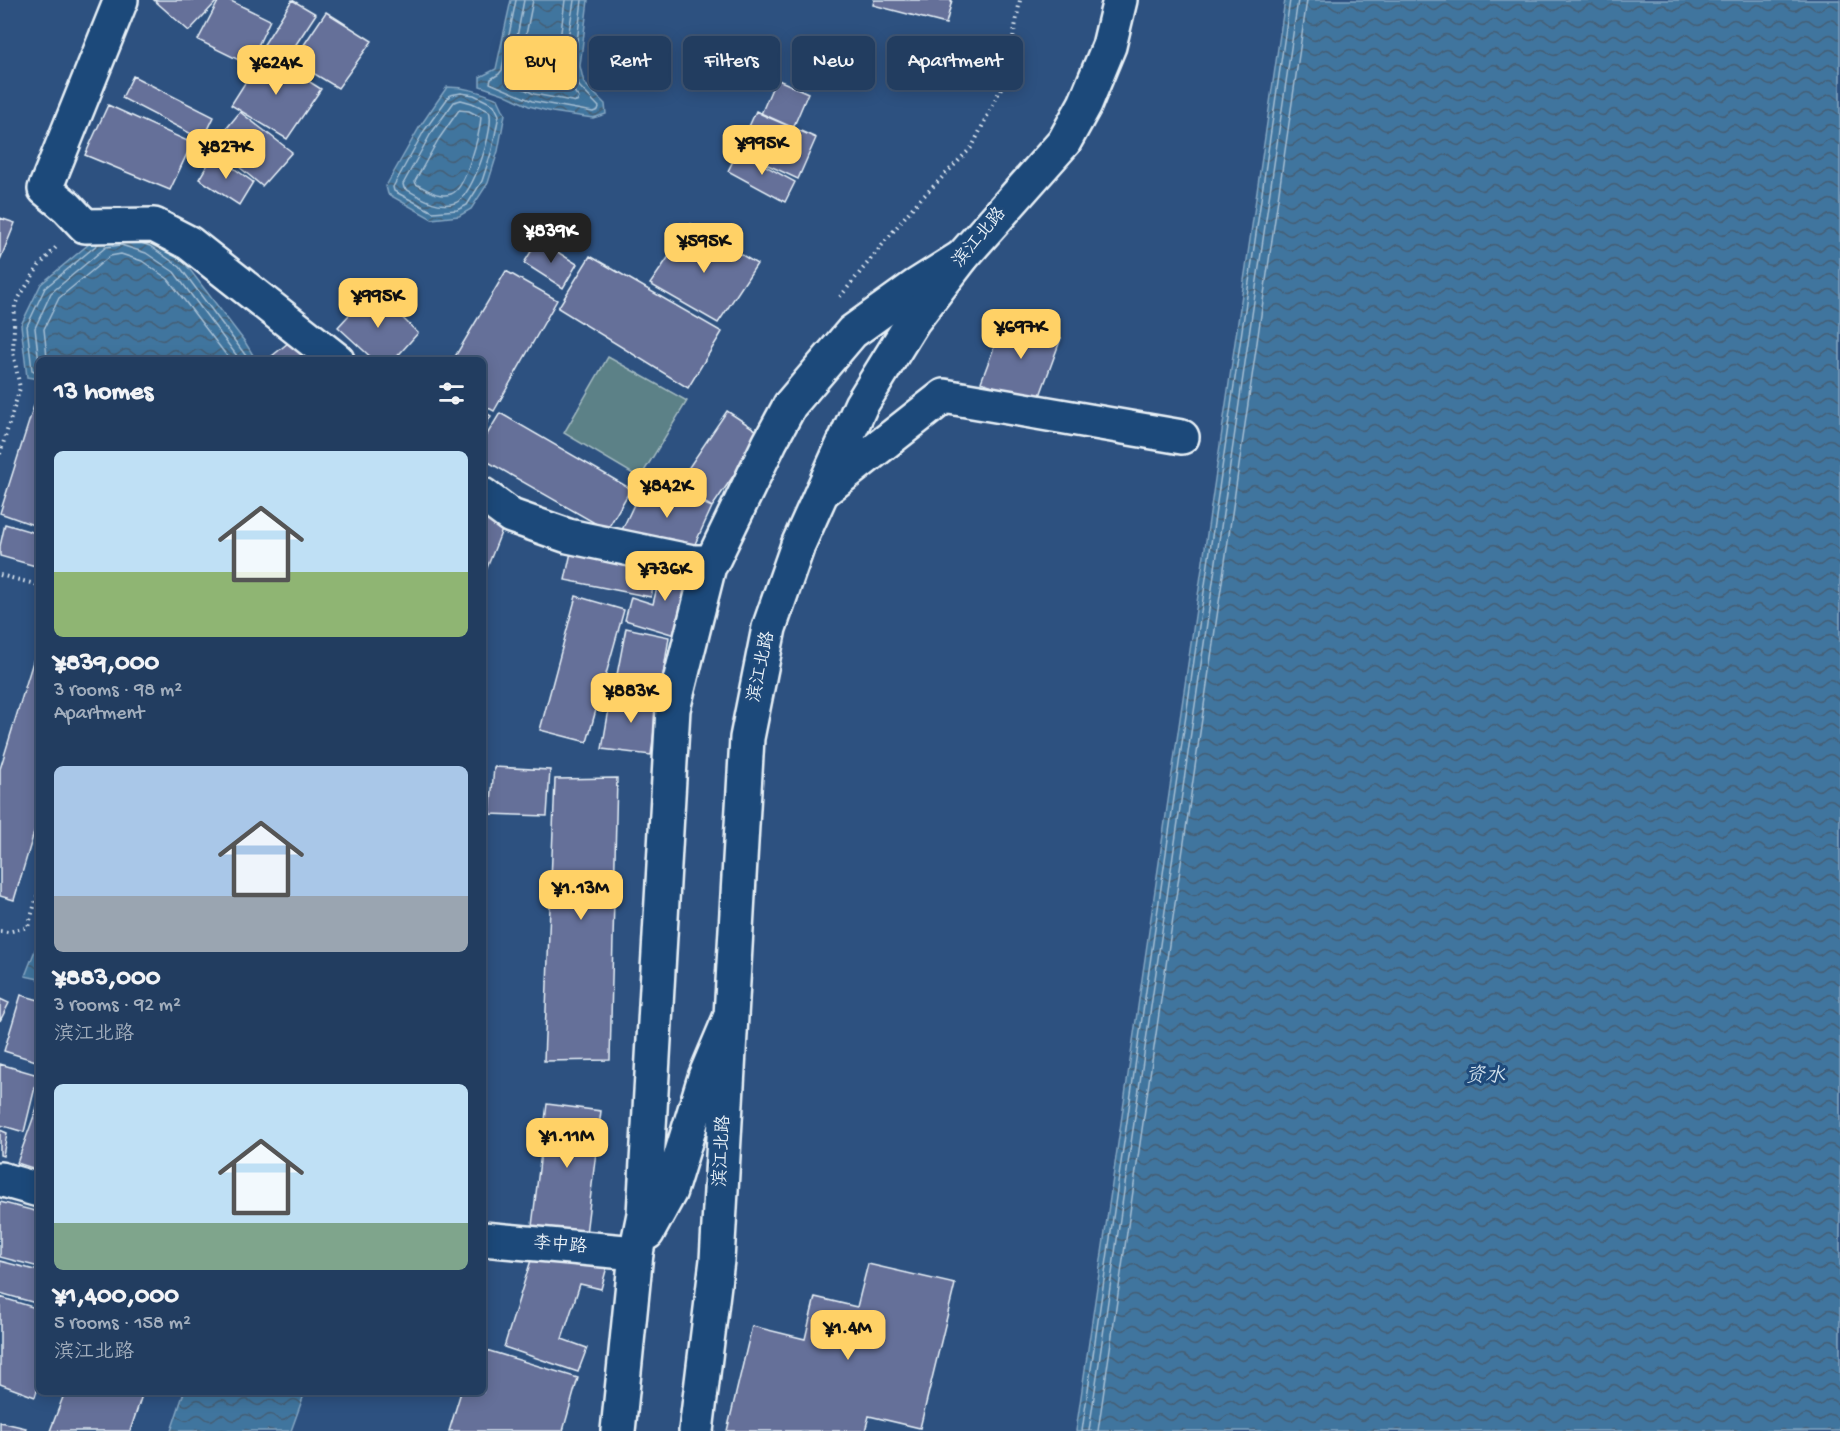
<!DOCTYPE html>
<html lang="en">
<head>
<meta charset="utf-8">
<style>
	:root { --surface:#223d60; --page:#2e4869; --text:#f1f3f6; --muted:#a2aebd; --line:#3f5675; --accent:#ffd166 }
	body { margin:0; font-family:"Gochi Hand","LXGW WenKai TC",sans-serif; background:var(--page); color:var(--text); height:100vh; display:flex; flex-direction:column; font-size:22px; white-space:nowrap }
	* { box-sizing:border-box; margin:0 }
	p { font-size:20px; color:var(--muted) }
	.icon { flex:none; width:33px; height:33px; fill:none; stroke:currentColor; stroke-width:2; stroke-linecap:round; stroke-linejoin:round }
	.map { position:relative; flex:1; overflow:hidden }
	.drawer { position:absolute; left:36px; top:357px; width:450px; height:1038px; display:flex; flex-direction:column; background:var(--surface); border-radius:9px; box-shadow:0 3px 15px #0003,0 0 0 2px var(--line) }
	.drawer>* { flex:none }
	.banner { position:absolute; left:504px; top:36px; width:570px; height:54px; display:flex; gap:12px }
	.price { position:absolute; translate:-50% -51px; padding:0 14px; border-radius:12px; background:var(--accent); color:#111; font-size:20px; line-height:39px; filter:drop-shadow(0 2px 3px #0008) }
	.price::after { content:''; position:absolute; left:50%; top:36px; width:18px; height:14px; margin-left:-9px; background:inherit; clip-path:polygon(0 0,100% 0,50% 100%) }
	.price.on { background:#222; color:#fff }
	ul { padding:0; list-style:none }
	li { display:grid; align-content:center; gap:12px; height:318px; padding:0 18px }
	li span { display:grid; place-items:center; height:186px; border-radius:9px; color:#555 }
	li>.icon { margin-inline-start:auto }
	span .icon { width:108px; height:108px; fill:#fffc; stroke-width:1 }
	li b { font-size:26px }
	h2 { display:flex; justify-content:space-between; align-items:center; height:72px; padding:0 18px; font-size:26px }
	.chip { padding:0 21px; border-radius:9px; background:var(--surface); box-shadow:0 3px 15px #0003,0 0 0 2px var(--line); font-size:21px; line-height:54px }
	.chip.on { background:var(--accent); color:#111 }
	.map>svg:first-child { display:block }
	.green { fill:#5c8187; stroke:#a2b9c0; stroke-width:1.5 }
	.water { fill:url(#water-waves); stroke:#84a6c2; stroke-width:1.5 }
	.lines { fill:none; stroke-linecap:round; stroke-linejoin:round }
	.shore { stroke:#a5bfd4; stroke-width:1.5 }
	.building { fill:#656f99; stroke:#e8f1f8; stroke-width:1.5 }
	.minor-casing { stroke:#e8f1f8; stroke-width:38 }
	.tertiary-casing { stroke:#e8f1f8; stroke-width:38 }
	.path { stroke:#e8f1f8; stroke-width:4; stroke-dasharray:1.5 4.5; stroke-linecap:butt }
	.minor { stroke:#1f4a7a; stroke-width:33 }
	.tertiary { stroke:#1f4a7a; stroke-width:33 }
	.labels { text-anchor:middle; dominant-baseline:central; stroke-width:6; stroke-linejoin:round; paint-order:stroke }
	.street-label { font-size:18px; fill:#e8f1f8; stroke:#1f4a7a }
	.water-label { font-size:20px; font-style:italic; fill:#cfdeea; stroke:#1f4a7a }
</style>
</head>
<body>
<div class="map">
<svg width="1840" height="1431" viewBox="0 0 1840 1431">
	<defs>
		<pattern id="water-waves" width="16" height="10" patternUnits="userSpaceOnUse" patternTransform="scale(1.5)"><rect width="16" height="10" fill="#41749e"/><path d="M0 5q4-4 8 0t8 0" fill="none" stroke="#445e74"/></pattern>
	</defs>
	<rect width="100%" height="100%" fill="#2d5180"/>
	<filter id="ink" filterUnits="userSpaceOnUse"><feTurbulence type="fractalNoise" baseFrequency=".0167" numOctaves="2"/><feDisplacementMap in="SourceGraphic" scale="12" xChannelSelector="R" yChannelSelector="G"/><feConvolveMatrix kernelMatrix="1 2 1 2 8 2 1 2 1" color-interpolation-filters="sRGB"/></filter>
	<g filter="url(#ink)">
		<path class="green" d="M608 357 687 401 640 478 564 433Z"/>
		<path class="water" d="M511 0H588L580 66 584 83 605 104 606 114 593 118 552 112 529 106 504 94 480 86V77L496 69Z
			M1285 0H1840V1431H1076Z
			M447 87C466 87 480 92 498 99L505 114 498 151 488 183 471 209 459 216 432 219 388 194 386 186 419 128Z
			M101 234 152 240 184 262 245 342 256 360H39V379L27 377 21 325 41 284Z
			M39 940V979L25 976Z
			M184 1392H305L291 1431H171Z"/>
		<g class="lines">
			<path class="shore" d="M516 0 502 70 499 74 491 79 490 83 532 101 593 112 598 110 599 107 579 86 574 67 582 0
				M524 0 513 58 506 80 534 94 577 102 579 98C557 73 570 31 574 0
				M533 0 518 75 537 85 559 90 562 87 557 64 565 0
				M461 93 474 95 494 105 499 115 492 150 482 181 467 205 457 210 433 212 394 191 393 187 424 131 450 95Z
				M461 100 472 103 489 111C496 125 473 197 455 203 436 209 420 197 404 188L403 184 430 135 454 102Z
				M459 110 469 111 481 117C480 132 466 190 451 194 438 198 428 190 416 184L415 181 438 140Z
				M141 243 150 246 180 267 249 360
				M51 360 47 357 44 329 59 298 110 256 121 254 142 261 168 279 230 360
				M39 363 35 328 51 293 106 247 121 245 146 253 174 272 240 360
				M39 373 32 370 27 326 45 288 98 244
				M1082 1431 1290 0
				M1089 1431 1298 0
				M1098 1431 1307 0"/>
		</g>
		<path class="building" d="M154 0H218L189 31Z
			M219 0H229L270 20 249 65 198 40Z
			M292 0 316 14 287 58 263 46Z
			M874 0H952L946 24 873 5Z
			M326 12 372 41 338 88 293 61Z
			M264 53 321 89 287 139 231 105Z
			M133 76 214 117 203 140 122 98Z
			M776 79 808 93 793 128 761 114Z
			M108 105 192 143 170 190 85 155Z
			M756 111 816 138 798 179 738 151Z
			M240 112 292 152 262 186 213 145Z
			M738 151 795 182 785 202 728 171Z
			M214 154 253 182 239 205 199 179Z
			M0 218 15 223 0 260Z
			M691 224 757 264 718 323 650 284Z
			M538 240 577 264 563 288 524 263Z
			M590 256 722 332 688 388 558 308Z
			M506 271 557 300 494 411 483 405V360H453Z
			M373 289 418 333 394 360H374L338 327Z
			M1005 318 1061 338 1038 401 981 382Z
			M298 335 318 360H267Z
			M39 390V527L0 513Z
			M483 411 491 416 483 429Z
			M727 411 762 434 712 507 677 485Z
			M500 413 631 489 607 530 483 459V441Z
			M646 479 712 507 688 559 621 532Z
			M483 510 506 520 483 578Z
			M5 524 39 534V567L0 556V546Z
			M573 543 659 559 651 597 565 580Z
			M663 563 697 572 678 636 625 620 631 597 653 604Z
			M576 596 624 610 587 742 540 730Z
			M626 628 669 637 661 688 616 680Z
			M39 642V816L14 900 0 896V769Z
			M612 692 658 698 651 755 602 749Z
			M494 767 550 770 547 816 490 814Z
			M617 778 610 1060 544 1061 555 779Z
			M21 995 39 1000V1062L4 1051Z
			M0 999 9 1003 0 1021Z
			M0 1064 38 1075 24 1132 0 1125Z
			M39 1102V1170L17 1163Z
			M547 1104 601 1111 586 1234 532 1226Z
			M0 1130 7 1133 3 1156 0 1155Z
			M0 1202 39 1212V1267L0 1257Z
			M536 1244 608 1263 601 1289 580 1284 562 1339 587 1348 578 1372 504 1347Z
			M0 1261 39 1271V1304L0 1293Z
			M868 1264 955 1284 920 1428 869 1416 865 1431H727L752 1326 805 1339 815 1297 857 1307Z
			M0 1297 39 1309V1384L35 1397 0 1384Z
			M483 1349 578 1378 563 1431H449L461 1392H483Z
			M65 1392H143L130 1431H50Z
			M0 1422 26 1428 25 1431H0Z"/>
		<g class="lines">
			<defs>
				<path id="minor" d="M121 0 45 189 67 207 85 226 154 225 189 243 337 360
					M822 492 944 396 1182 437
					M483 495 511 516 568 536 693 562H712L770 442 790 405 852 332 916 286 962 257
					M647 1233 670 1191 705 1077 730 1018
					M618 1431 636 1253 644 1214 673 709 710 562"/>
				<path id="tertiary" d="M0 1179 39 1190
					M483 1239 636 1253
					M696 1431 717 1260 747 738 769 628 798 545 861 405 913 321 963 256 1064 142 1085 104 1109 46 1120 0"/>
			</defs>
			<use href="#minor" class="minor-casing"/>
			<use href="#tertiary" class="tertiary-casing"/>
			<path class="path" d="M840 297 913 207 972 147 1006 78 1020 0
				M0 454 20 388 13 352 15 304 39 266 58 245
				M0 575 39 585
				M0 931 8 932 28 927 39 890"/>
			<use href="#minor" class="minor"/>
			<use href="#tertiary" class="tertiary"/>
		</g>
	</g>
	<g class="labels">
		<g class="street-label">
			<text transform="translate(980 238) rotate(-50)">滨江北路</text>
			<text transform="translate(762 667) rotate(-78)">滨江北路</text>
			<text transform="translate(723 1151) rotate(-87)">滨江北路</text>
			<text transform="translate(560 1246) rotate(5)">李中路</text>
		</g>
		<g class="water-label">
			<text x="1485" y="1077">资水</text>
		</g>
	</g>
</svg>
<b class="price" style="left:276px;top:96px">¥624K</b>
<b class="price" style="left:762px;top:176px">¥995K</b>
<b class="price" style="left:226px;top:180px">¥827K</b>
<b class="price on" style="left:551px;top:264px">¥839K</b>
<b class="price" style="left:704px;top:274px">¥595K</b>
<b class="price" style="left:378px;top:329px">¥995K</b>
<b class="price" style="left:1021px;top:360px">¥697K</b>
<b class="price" style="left:667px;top:519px">¥842K</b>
<b class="price" style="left:665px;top:602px">¥736K</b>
<b class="price" style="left:631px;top:724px">¥883K</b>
<b class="price" style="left:581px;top:921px">¥1.13M</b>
<b class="price" style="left:567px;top:1169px">¥1.11M</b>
<b class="price" style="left:848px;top:1361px">¥1.4M</b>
<div class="banner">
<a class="chip on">Buy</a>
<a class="chip">Rent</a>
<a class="chip">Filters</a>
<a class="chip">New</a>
<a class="chip">Apartment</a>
</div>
<section class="drawer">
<h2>13 homes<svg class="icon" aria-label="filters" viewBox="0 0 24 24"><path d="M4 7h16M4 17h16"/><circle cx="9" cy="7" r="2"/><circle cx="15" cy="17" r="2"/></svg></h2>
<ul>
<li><span style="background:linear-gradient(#bfe0f5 65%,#8fb573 0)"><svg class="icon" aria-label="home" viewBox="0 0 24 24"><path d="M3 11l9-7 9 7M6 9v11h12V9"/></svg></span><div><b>¥839,000</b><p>3 rooms · 98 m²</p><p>Apartment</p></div></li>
<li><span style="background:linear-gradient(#a9c7e8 70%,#9aa5b1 0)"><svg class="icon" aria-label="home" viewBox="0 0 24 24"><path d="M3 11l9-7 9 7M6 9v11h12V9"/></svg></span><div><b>¥883,000</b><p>3 rooms · 92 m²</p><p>滨江北路</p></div></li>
<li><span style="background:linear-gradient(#bfe0f5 75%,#7fa58c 0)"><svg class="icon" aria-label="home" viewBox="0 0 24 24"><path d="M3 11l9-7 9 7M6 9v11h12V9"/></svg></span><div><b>¥1,400,000</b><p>5 rooms · 158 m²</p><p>滨江北路</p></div></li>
</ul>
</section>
</div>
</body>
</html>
